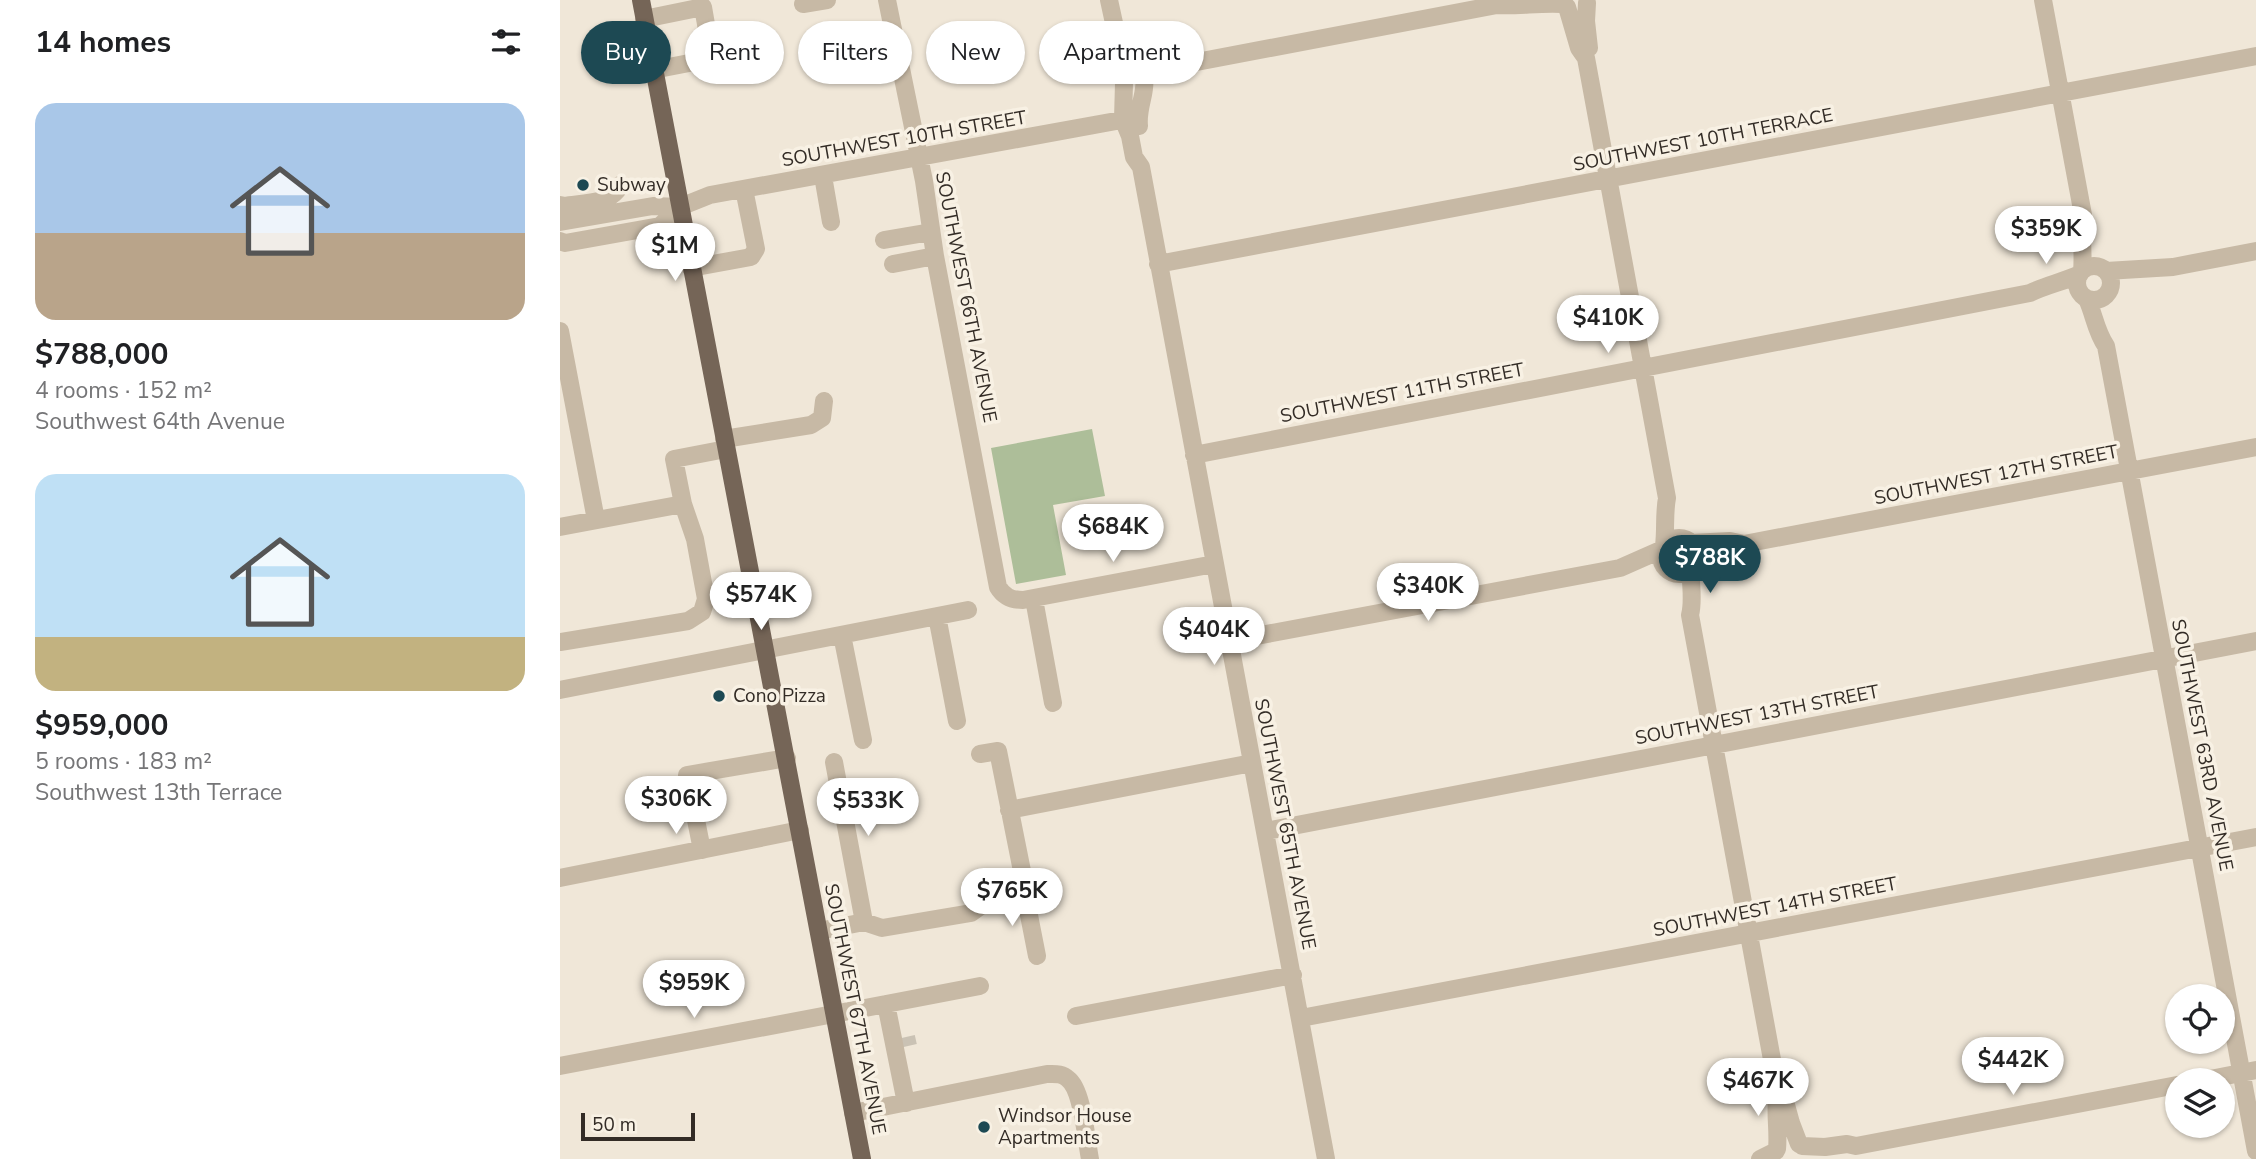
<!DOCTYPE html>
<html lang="en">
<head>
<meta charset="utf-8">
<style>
	:root { --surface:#fff; --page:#f2f2f2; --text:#202124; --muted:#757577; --accent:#1d4953 }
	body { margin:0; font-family:"Nunito Sans",sans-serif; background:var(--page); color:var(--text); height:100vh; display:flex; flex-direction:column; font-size:26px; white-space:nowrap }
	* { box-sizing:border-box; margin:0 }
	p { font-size:23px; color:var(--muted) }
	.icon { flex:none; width:38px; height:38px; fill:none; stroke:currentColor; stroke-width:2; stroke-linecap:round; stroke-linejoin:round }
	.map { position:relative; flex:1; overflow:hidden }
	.drawer { display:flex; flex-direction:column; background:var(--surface); width:560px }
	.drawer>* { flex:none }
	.hud { position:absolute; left:21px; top:21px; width:665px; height:63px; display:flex; gap:14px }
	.controls { position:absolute; left:1605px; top:984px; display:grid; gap:14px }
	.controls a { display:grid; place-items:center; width:70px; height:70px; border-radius:50%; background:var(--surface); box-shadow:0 2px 5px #0004; font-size:35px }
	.scale { position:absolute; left:21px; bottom:18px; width:114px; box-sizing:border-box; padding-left:7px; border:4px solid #332c26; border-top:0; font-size:19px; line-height:24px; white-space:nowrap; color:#332c26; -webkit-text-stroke:5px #f8f1e4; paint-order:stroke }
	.price { position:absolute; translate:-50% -60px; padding:0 16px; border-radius:24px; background:#fff; color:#222; font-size:23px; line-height:46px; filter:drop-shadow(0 2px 4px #0008) }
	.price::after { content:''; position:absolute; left:50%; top:42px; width:21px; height:16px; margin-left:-10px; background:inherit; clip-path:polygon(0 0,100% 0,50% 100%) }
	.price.current { background:var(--accent); color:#fff }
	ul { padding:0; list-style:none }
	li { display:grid; align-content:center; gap:14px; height:371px; padding:0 35px }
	li span { display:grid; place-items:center; height:217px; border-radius:21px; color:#555 }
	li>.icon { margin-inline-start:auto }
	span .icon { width:126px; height:126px; fill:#fffc; stroke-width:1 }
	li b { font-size:30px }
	h2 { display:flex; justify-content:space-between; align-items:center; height:84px; padding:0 35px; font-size:30px }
	.pill { padding:0 24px; border-radius:32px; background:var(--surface); box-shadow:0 2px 5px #0004; font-size:24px; line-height:63px }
	.pill.current { background:var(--accent); color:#fff }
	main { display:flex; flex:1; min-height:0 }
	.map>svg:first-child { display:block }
	.green { fill:#adbe99 }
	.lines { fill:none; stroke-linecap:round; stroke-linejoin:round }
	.minor-tunnel { stroke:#cac2b4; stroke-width:18; stroke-dasharray:18 9; stroke-linecap:butt }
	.minor { stroke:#c7b9a5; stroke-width:18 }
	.major { stroke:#756557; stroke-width:18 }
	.poi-dot { fill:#1d4953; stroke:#f8f1e4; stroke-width:2.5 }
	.labels { text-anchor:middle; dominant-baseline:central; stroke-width:7; stroke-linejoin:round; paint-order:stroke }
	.street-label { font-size:19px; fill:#332c26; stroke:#f8f1e4 }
	.poi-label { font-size:19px; fill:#332c26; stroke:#f8f1e4; text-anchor:start }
</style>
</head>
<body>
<main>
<section class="drawer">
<h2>14 homes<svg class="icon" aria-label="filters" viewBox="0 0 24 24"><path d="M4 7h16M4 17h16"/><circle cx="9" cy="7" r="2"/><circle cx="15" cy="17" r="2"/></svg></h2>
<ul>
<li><span style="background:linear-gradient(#a9c7e8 60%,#b9a48a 0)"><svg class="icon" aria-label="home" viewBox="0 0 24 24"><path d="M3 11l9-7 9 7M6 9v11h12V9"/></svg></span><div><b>$788,000</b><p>4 rooms · 152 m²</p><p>Southwest 64th Avenue</p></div></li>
<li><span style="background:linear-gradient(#bfe0f5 75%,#c2b280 0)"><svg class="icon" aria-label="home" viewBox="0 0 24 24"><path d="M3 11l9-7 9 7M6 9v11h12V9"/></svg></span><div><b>$959,000</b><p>5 rooms · 183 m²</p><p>Southwest 13th Terrace</p></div></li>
</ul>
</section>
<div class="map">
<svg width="1696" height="1159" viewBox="0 0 1696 1159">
	<rect width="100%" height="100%" fill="#f0e7d8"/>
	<path class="green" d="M532 429 545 496 493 505 506 575 456 584 431 448Z"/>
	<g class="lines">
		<path class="minor-tunnel" d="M346 1037 348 1046"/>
		<path class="minor" d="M327 0 364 181 375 256 438 587C444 597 452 600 463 600L654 564
			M549 0 554 23 551 33 553 44 564 83 563 119 570 136 574 157 581 167 766 1159
			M1483 0 1523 215C1520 233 1524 252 1522 271
			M1027 3 1026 21 1029 48
			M243 4 267 0
			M1007 7 1019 48 1026 58 1107 498C1104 513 1106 530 1104 546
			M84 19 143 7 152 59
			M562 33C564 40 564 49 568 55 573 63 583 66 584 77 587 92 577 107 579 126
			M93 70 186 52
			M563 76 937 5C959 6 979 3 1001 4
			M263 176 271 222
			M0 205 5 206C22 203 53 204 60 185
			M0 222 93 206 120 207 150 195 578 117
			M324 240 371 232
			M0 241 5 243 100 226 120 207
			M333 264 375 256
			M598 264 1696 56
			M1517 283a17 17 0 1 1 34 0a17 17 0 1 1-34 0Z
			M131 268 191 257 196 249 184 189
			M1546 271 1613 267 1696 251
			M1527 299C1534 314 1536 332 1546 346L1696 1151
			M0 331 36 520
			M164 439 251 425 262 418 264 401
			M634 455 1470 293C1486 285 1503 282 1520 274
			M0 527 123 504
			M1101 556a18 18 0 1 1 36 0a18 18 0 1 1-36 0Z
			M1131 543 1170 541 1184 544 1696 447
			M1131 569C1130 584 1134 600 1130 615L1218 1092C1214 1110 1219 1130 1217 1149
			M474 599 493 703
			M377 616 397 721
			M282 635 303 740
			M669 641 1060 568 1103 549
			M0 642 128 621 142 612 146 599 135 539 123 504 114 459 166 449
			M0 690 408 610
			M274 762 304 922
			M449 810 692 763
			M706 831 1696 641
			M142 850 127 775 227 758
			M0 878 240 830
			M458 889 467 905 477 956
			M259 931 304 922 322 928 411 913 429 900 462 886 464 881 438 751 420 754
			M516 1016 733 975
			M741 1018 1696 837
			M0 1066 326 1004
			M1645 1080 1696 1070
			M1225 1101 1231 1123 1239 1144
			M346 1103 326 1004 420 986
			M293 1113 487 1074C495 1074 502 1073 508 1079 523 1090 526 1140 530 1159
			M1242 1146 1265 1147 1287 1144 1296 1146 1617 1085
			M1200 1159 1216 1151"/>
		<path class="major" d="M81 0 302 1159"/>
	</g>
	<g class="poi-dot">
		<circle cx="23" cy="185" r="7"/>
		<circle cx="159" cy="696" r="7"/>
		<circle cx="424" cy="1127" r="7"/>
	</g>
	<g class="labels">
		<g class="street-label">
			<text transform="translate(344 139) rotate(-10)">SOUTHWEST 10TH STREET</text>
			<text transform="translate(1143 140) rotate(-11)">SOUTHWEST 10TH TERRACE</text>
			<text transform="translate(406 297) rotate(79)">SOUTHWEST 66TH AVENUE</text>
			<text transform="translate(842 393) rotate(-11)">SOUTHWEST 11TH STREET</text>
			<text transform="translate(1436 475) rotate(-11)">SOUTHWEST 12TH STREET</text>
			<text transform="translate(1197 715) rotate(-11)">SOUTHWEST 13TH STREET</text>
			<text transform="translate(1642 745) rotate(79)">SOUTHWEST 63RD AVENUE</text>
			<text transform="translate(725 824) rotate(79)">SOUTHWEST 65TH AVENUE</text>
			<text transform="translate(1215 907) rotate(-11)">SOUTHWEST 14TH STREET</text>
			<text transform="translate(295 1009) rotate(79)">SOUTHWEST 67TH AVENUE</text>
		</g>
		<g class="poi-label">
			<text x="37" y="185">Subway</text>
			<text x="173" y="696">Cono Pizza</text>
			<text x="438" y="1116">Windsor House<tspan x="438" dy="22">Apartments</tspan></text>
		</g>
	</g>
</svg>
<div class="controls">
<a><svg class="icon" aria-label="locate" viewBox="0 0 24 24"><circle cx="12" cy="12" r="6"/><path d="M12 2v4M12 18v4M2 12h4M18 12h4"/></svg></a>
<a><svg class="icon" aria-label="layers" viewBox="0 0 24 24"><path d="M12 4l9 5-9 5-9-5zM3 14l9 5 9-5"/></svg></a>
</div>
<div class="scale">50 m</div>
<b class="price" style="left:1486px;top:266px">$359K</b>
<b class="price" style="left:115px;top:283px">$1M</b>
<b class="price" style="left:1048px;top:355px">$410K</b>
<b class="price" style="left:553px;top:564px">$684K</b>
<b class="price current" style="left:1150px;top:595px">$788K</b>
<b class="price" style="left:868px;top:623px">$340K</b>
<b class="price" style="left:201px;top:632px">$574K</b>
<b class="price" style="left:654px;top:667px">$404K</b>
<b class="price" style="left:116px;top:836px">$306K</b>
<b class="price" style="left:308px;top:838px">$533K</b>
<b class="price" style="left:452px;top:928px">$765K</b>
<b class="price" style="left:134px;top:1020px">$959K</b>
<b class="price" style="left:1453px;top:1097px">$442K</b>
<b class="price" style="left:1198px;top:1118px">$467K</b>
<div class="hud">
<a class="pill current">Buy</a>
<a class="pill">Rent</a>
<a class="pill">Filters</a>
<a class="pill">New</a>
<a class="pill">Apartment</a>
</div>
</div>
</main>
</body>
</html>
